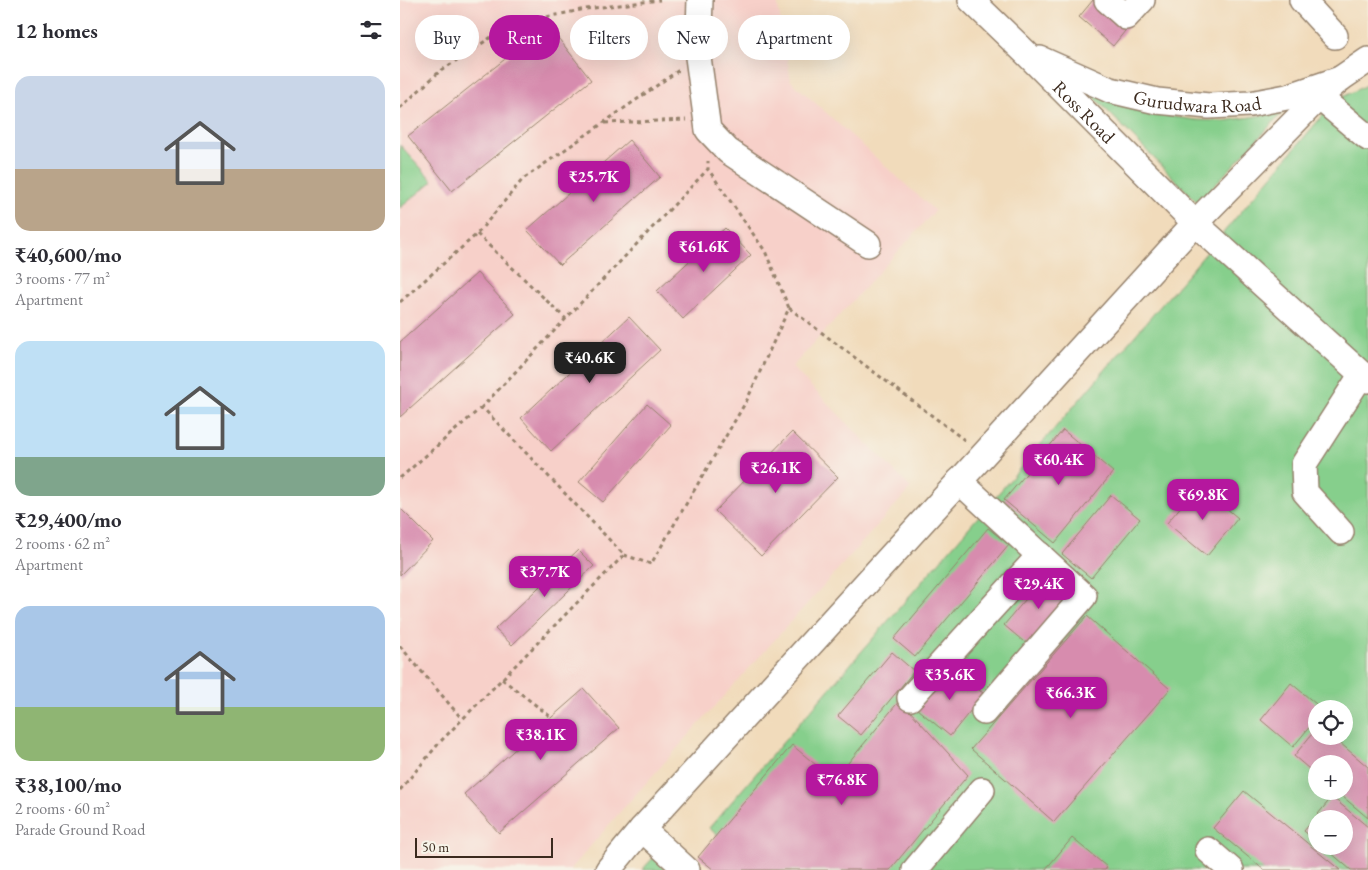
<!DOCTYPE html>
<html lang="en">
<head>
<meta charset="utf-8">
<style>
	:root { --surface:#fff; --page:#f2f2f3; --text:#2b2b33; --muted:#7c7c81; --accent:#b5179e }
	body { margin:0; font-family:"EB Garamond",serif; background:var(--page); color:var(--text); height:100vh; display:flex; flex-direction:column; font-size:19px; white-space:nowrap }
	* { box-sizing:border-box; margin:0 }
	p { font-size:16px; color:var(--muted) }
	.icon { flex:none; width:28px; height:28px; fill:none; stroke:currentColor; stroke-width:2; stroke-linecap:round; stroke-linejoin:round }
	.map { position:relative; flex:1; overflow:hidden }
	.panel { display:flex; flex-direction:column; background:var(--surface); width:400px }
	.panel>* { flex:none }
	.top-card { position:absolute; left:15px; top:15px; width:475px; height:45px; display:flex; gap:10px }
	.controls { position:absolute; left:908px; top:700px; display:grid; gap:10px }
	.controls a { display:grid; place-items:center; width:45px; height:45px; border-radius:50%; background:var(--surface); box-shadow:0 5px 20px #0002; font-size:25px }
	.scale { position:absolute; left:15px; bottom:12px; width:138px; box-sizing:border-box; padding-left:5px; border:2px solid #3b2a1e; border-top:0; font-size:14px; line-height:18px; white-space:nowrap; color:#3b2a1e; -webkit-text-stroke:4px #f7f3e8; paint-order:stroke }
	.price { position:absolute; translate:-50% -42px; padding:0 11px; border-radius:10px; background:var(--accent); color:#fff; font-size:16px; line-height:32px; filter:drop-shadow(0 1px 2px #0008) }
	.price::after { content:''; position:absolute; left:50%; top:30px; width:15px; height:11px; margin-left:-8px; background:inherit; clip-path:polygon(0 0,100% 0,50% 100%) }
	.price.active { background:#222; color:#fff }
	ul { padding:0; list-style:none }
	li { display:grid; align-content:center; gap:10px; height:265px; padding:0 15px }
	li span { display:grid; place-items:center; height:155px; border-radius:15px; color:#555 }
	li>.icon { margin-inline-start:auto }
	span .icon { width:90px; height:90px; fill:#fffc; stroke-width:1 }
	li b { font-size:21px }
	h2 { display:flex; justify-content:space-between; align-items:center; height:60px; padding:0 15px; font-size:21px }
	.pill { padding:0 18px; border-radius:22px; background:var(--surface); box-shadow:0 5px 20px #0002; font-size:18px; line-height:45px }
	.pill.active { background:var(--accent); color:#fff }
	main { display:flex; flex:1; min-height:0 }
	.map>svg:first-child { display:block }
	.built { fill:#f7d0c9 }
	.green { fill:#86cf8c; stroke:#607c55; fill-rule:evenodd }
	.building { fill:#d78cae }
	.lines { fill:none; stroke-linecap:round; stroke-linejoin:round }
	.minor-casing { stroke:#96826c; stroke-width:28 }
	.path { stroke:#96826c; stroke-width:3; stroke-dasharray:4 4; stroke-linecap:butt }
	.minor { stroke:#fff; stroke-width:25 }
	.labels { text-anchor:middle; dominant-baseline:central; stroke-width:4.5; stroke-linejoin:round; paint-order:stroke }
	.street-label { font-size:19px; fill:#3b2a1e; stroke:#f7f3e8 }
</style>
</head>
<body>
<main>
<section class="panel">
<h2>12 homes<svg class="icon" aria-label="filters" viewBox="0 0 24 24"><path d="M4 7h16M4 17h16"/><circle cx="9" cy="7" r="2"/><circle cx="15" cy="17" r="2"/></svg></h2>
<ul>
<li><span style="background:linear-gradient(#c9d6e8 60%,#b9a48a 0)"><svg class="icon" aria-label="home" viewBox="0 0 24 24"><path d="M3 11l9-7 9 7M6 9v11h12V9"/></svg></span><div><b>₹40,600/mo</b><p>3 rooms · 77 m²</p><p>Apartment</p></div></li>
<li><span style="background:linear-gradient(#bfe0f5 75%,#7fa58c 0)"><svg class="icon" aria-label="home" viewBox="0 0 24 24"><path d="M3 11l9-7 9 7M6 9v11h12V9"/></svg></span><div><b>₹29,400/mo</b><p>2 rooms · 62 m²</p><p>Apartment</p></div></li>
<li><span style="background:linear-gradient(#a9c7e8 65%,#8fb573 0)"><svg class="icon" aria-label="home" viewBox="0 0 24 24"><path d="M3 11l9-7 9 7M6 9v11h12V9"/></svg></span><div><b>₹38,100/mo</b><p>2 rooms · 60 m²</p><p>Parade Ground Road</p></div></li>
</ul>
</section>
<div class="map">
<svg width="968" height="870" viewBox="0 0 968 870">
	<rect width="100%" height="100%" fill="#f7f3e8"/>
	<filter id="ink" filterUnits="userSpaceOnUse"><feTurbulence type="fractalNoise" baseFrequency=".02" numOctaves="2"/><feDisplacementMap in="SourceGraphic" scale="10" xChannelSelector="R" yChannelSelector="G"/><feConvolveMatrix kernelMatrix="1 2 1 2 8 2 1 2 1" color-interpolation-filters="sRGB"/></filter>
	<filter id="wash" filterUnits="userSpaceOnUse"><feTurbulence type="fractalNoise" baseFrequency=".0096" numOctaves="4" result="noise"/><feDisplacementMap in="SourceGraphic" scale="20" xChannelSelector="R" yChannelSelector="G"/><feGaussianBlur stdDeviation="1.12" result="paint"/><feColorMatrix in="noise" values="0 0 0 0 0 0 0 0 0 0 0 0 0 0 0 0 0 1.4 0 .05"/><feComposite in="paint" operator="in"/></filter>
	<g filter="url(#wash)">
		<rect width="100%" height="100%" fill="#f1dbbb"/>
		<path class="built" d="M0 0H377L391 81 535 211 392 367 511 488 220 812 170 870H0Z"/>
		<path class="green" d="M968 84V870H360L309 828 795 266 935 101ZM916 709H944V736H916ZM916 764H944V791H916ZM916 819H944V846H916Z
			M690 93 755 114 796 120 824 121 883 112 798 203Z
			M0 145 33 181 0 208Z
			M253 858H254L265 870H242Z"/>
		<g id="blocks">
			<path class="building" d="M693 0H698L729 26 713 46 679 17Z
				M148 25 191 80 52 191 8 136Z
				M229 140 260 177 160 265 127 230Z
				M325 228 351 255 283 319 257 291Z
				M77 273 115 314 0 417V342Z
				M229 317 260 350 151 451 121 418Z
				M247 404 271 425 203 502 179 482Z
				M663 430 713 472 655 543 604 500Z
				M392 432 438 477 361 556 315 511Z
				M799 485 838 518 807 556 767 523Z
				M711 495 740 519 691 578 662 554Z
				M0 508 33 541 0 575Z
				M588 528 609 545 515 657 494 639Z
				M178 550 194 566 112 645 95 629Z
				M647 574 674 596 630 647 604 625Z
				M687 616 770 689 654 822 571 749Z
				M492 652 514 671 461 735 438 716Z
				M551 667 584 694 550 736 517 709Z
				M891 683 922 709H916V719L893 747 861 720Z
				M184 689 219 728 99 833 64 794Z
				M500 700 568 775 490 870H314L298 857 392 745 434 780Z
				M916 729V736H932L968 767V818L936 791H944V764H916V775L894 756Z
				M844 791 940 870H864L813 828Z
				M932 797 968 827V870H951L923 846H944V819H916V841L904 831Z
				M672 838 707 867 705 870H645Z"/>
		</g>
	</g>
	<g filter="url(#ink)">
		<use href="#blocks" fill-opacity="0" stroke="#96826c" stroke-width="1"/>
		<g class="lines">
			<defs>
				<g id="minor">
					<path d="M300 0 298 57 308 130 328 151 468 244"/>
					<path id="s1" d="M571 0 626 53 795 223 968 380"/>
					<path d="M707 0 726 17 742 0"/>
					<path d="M902 0 935 36"/>
					<path id="s2" d="M640 59 710 90 757 101 809 106 850 104 887 97 940 79 968 60"/>
					<path d="M919 97 968 138"/>
					<path d="M559 481 684 596 584 712"/>
					<path d="M941 532 905 492 904 464 962 374"/>
					<path d="M510 698 640 555"/>
					<path d="M242 829 287 870"/>
					<path d="M808 850 831 870"/>
					<path d="M208 870 242 829 795 223 919 97 940 79"/>
					<path d="M515 870 582 790"/>
				</g>
			</defs>
			<use href="#minor" class="minor-casing"/>
			<path class="path" d="M0 108 39 72 111 24 186 9 260 0
				M205 123 286 120
				M77 234 166 319
				M0 302 77 234 123 179 279 70
				M389 308 567 442
				M0 478 82 407
				M224 555 251 564 347 400 389 308 365 251 308 169
				M0 646 62 719
				M102 679 151 717
				M0 790 40 742 224 555 82 407 308 169V161"/>
			<use href="#minor" class="minor"/>
		</g>
	</g>
	<g class="labels">
		<g class="street-label">
			<text stroke="none"><textPath href="#s2" startOffset="165">Gurudwara Road</textPath></text>
			<text stroke="none"><textPath href="#s1" startOffset="159">Ross Road</textPath></text>
		</g>
	</g>
</svg>
<div class="controls">
<a><svg class="icon" aria-label="locate" viewBox="0 0 24 24"><circle cx="12" cy="12" r="6"/><path d="M12 2v4M12 18v4M2 12h4M18 12h4"/></svg></a>
<a>+</a>
<a>−</a>
</div>
<div class="scale">50 m</div>
<b class="price" style="left:194px;top:203px">₹25.7K</b>
<b class="price" style="left:304px;top:273px">₹61.6K</b>
<b class="price active" style="left:190px;top:384px">₹40.6K</b>
<b class="price" style="left:659px;top:486px">₹60.4K</b>
<b class="price" style="left:376px;top:494px">₹26.1K</b>
<b class="price" style="left:803px;top:521px">₹69.8K</b>
<b class="price" style="left:145px;top:598px">₹37.7K</b>
<b class="price" style="left:639px;top:610px">₹29.4K</b>
<b class="price" style="left:550px;top:701px">₹35.6K</b>
<b class="price" style="left:671px;top:719px">₹66.3K</b>
<b class="price" style="left:141px;top:761px">₹38.1K</b>
<b class="price" style="left:442px;top:806px">₹76.8K</b>
<div class="top-card">
<a class="pill">Buy</a>
<a class="pill active">Rent</a>
<a class="pill">Filters</a>
<a class="pill">New</a>
<a class="pill">Apartment</a>
</div>
</div>
</main>
</body>
</html>
